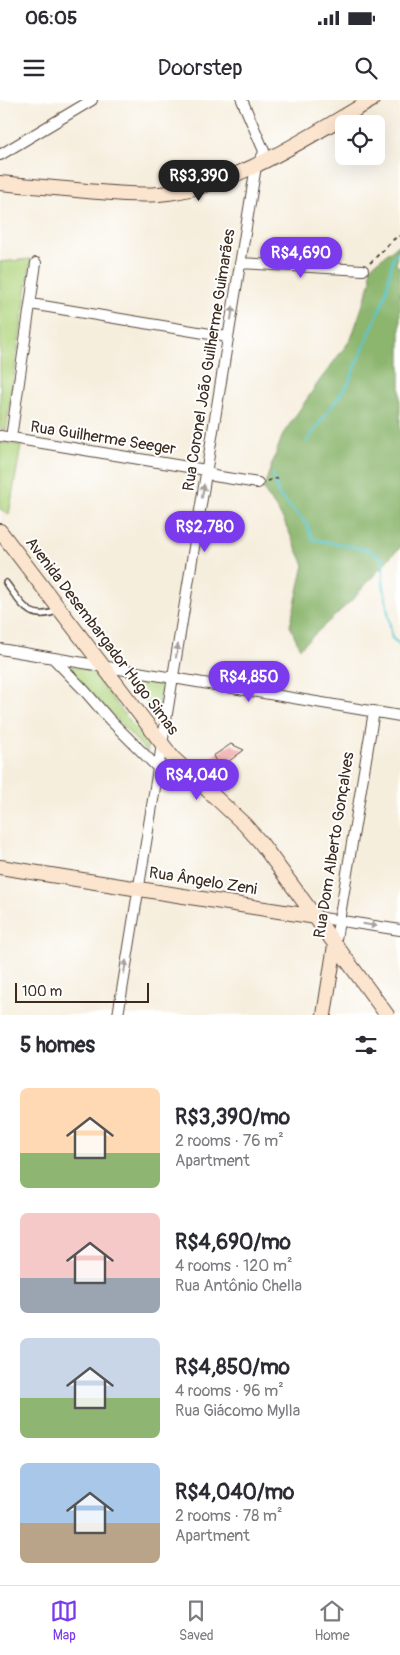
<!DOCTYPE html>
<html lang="en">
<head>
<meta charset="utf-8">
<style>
	:root { --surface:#fff; --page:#f7f7f7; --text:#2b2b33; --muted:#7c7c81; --line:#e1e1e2; --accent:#7c3aed }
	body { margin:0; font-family:Pangolin,sans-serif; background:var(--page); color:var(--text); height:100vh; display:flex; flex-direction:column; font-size:19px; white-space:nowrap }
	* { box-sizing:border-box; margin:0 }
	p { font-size:16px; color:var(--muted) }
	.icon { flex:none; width:28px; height:28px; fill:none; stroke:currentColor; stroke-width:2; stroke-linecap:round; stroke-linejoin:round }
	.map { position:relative; height:915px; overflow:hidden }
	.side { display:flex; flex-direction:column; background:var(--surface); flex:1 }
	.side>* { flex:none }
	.buttons { position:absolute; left:335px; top:15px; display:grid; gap:10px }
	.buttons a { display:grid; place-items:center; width:50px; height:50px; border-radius:8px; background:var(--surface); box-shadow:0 5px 20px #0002; font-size:25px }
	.scale { position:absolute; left:15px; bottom:12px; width:134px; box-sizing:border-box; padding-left:5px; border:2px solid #3b2a1e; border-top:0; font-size:14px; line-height:18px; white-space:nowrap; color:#3b2a1e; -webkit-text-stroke:4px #fff; paint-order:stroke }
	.price { position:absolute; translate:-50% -42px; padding:0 11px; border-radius:18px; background:var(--accent); color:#fff; font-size:16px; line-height:32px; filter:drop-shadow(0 1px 2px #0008) }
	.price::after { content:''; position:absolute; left:50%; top:30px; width:15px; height:11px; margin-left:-8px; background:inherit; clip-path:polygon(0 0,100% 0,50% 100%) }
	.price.selected { background:#222; color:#fff }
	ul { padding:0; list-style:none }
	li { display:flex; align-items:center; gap:15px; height:125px; padding:0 20px }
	li span { display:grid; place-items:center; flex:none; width:140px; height:100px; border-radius:8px; color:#555 }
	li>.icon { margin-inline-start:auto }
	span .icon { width:60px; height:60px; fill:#fffc; stroke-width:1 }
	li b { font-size:21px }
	h2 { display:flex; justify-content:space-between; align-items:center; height:60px; padding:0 20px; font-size:21px }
	.status { display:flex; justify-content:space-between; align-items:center; height:35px; padding:0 25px; background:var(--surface); direction:ltr }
	.status svg { height:14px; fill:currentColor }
	header { display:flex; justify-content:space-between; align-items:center; height:65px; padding:0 20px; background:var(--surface); font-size:22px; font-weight:600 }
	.tab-bar { display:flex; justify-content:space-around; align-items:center; height:70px; border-top:1px solid var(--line); background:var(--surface); font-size:14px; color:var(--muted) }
	.tab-bar a { display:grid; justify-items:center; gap:2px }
	.tab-bar .selected { color:var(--accent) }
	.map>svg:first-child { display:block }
	.green { fill:#b0d57f; stroke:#76804e }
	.forest { fill:#8cb66e; stroke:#647046 }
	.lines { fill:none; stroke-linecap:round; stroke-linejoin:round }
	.stream { stroke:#58c6ce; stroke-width:2.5 }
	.building { fill:#eb9897 }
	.lane-casing { stroke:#57473b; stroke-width:8 }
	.street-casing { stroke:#57473b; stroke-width:12 }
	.secondary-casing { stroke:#57473b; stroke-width:16 }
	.path { stroke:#57473b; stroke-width:2; stroke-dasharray:4 4; stroke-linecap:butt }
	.lane { stroke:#fff; stroke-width:5 }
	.street { stroke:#fff; stroke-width:10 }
	.secondary { stroke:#fce5cf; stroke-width:14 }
	.oneway { fill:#a79f9a }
	.labels { text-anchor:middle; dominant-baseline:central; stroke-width:4; stroke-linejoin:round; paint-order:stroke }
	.street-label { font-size:16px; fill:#3b2a1e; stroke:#fff }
</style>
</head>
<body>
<div class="status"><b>06:05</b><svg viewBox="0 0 49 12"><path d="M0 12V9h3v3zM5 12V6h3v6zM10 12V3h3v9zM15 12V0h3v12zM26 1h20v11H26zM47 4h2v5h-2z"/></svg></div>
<header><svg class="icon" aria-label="menu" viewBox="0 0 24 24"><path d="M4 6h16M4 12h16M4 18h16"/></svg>Doorstep<svg class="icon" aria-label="search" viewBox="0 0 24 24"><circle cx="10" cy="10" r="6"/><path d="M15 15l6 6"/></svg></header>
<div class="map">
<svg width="400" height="915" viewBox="0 0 400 915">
	<rect width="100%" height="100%" fill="#fff"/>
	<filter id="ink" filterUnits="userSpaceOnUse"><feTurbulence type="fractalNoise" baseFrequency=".02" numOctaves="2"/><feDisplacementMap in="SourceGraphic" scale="10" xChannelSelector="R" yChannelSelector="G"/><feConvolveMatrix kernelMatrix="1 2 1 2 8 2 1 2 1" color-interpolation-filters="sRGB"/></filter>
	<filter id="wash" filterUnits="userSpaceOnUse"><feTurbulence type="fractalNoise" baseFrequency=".0096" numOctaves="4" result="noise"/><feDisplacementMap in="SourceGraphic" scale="20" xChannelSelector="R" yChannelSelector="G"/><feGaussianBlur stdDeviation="1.12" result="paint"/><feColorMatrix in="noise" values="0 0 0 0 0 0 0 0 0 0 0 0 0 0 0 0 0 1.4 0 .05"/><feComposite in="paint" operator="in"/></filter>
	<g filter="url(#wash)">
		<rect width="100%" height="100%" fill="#f6eedd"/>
		<path class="green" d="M31 159 6 330 0 329V162Z
			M0 342 21 346 9 414 0 409Z
			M65 565 91 570 147 644 148 653Z
			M125 578 162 584 157 616Z"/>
		<path class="forest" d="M398 145 396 165 400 167V448L391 456 353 499 300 548 290 526 304 465 283 419 263 389 283 334 320 280 351 239 371 181 370 167Z"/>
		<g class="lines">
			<path class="stream" d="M307 341 348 284 385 197 393 158 400 149
				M273 374 278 394 307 424 312 439 369 450 383 459V481L392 538 400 545"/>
		</g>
		<g id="blocks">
			<path class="building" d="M231 644 244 650 220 668 213 656Z"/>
		</g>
	</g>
	<g filter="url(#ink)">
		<use href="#blocks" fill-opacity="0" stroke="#57473b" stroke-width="1"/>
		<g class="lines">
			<defs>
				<path id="lane" d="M6 483C22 504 29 523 59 510"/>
				<path id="street" d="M0 55 92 0
					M240 163 363 170
					M31 204 228 237
					M0 336 206 370 214 376 258 383
					M11 338 36 163
					M0 549 400 616
					M53 558 84 590 109 619 158 668
					M316 817 400 830
					M335 845 374 611
					M118 915 256 66 263 55 264 51 242 0"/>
				<path id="secondary" d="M0 83C29 86 58 88 87 91 111 93 135 96 159 94 237 87 305 38 372 0
					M0 431 173 658 244 724 261 743 387 915
					M0 767 316 817
					M324 915 335 845"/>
			</defs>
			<use href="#lane" class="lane-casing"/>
			<use href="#street" class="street-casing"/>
			<use href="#secondary" class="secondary-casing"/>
			<path class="path" d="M370 163 394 139 400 136
				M267 381 278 378"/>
			<use href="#lane" class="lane"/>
			<use href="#street" class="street"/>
			<use href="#secondary" class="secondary"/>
		</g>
		<defs><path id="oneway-solid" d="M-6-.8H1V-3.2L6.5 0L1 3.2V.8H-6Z" transform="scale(1.25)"/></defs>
		<g class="oneway">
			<use href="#oneway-solid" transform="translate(232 213) rotate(-81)"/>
			<use href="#oneway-solid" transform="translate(203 391) rotate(-81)"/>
			<use href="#oneway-solid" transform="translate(177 551) rotate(-81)"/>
			<use href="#oneway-solid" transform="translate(370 825) rotate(9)"/>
			<use href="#oneway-solid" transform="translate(125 867) rotate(-81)"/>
		</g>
	</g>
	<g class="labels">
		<g class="street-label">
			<text transform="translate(209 260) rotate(-81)">Rua Coronel João Guilherme Guimarães</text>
			<text transform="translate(103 338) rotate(9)">Rua Guilherme Seeger</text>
			<text transform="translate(102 536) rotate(53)">Avenida Desembargador Hugo Simas</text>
			<text transform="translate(334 745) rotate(-81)">Rua Dom Alberto Gonçalves</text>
			<text transform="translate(203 781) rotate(9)">Rua Ângelo Zeni</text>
		</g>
	</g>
</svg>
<div class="buttons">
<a><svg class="icon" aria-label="locate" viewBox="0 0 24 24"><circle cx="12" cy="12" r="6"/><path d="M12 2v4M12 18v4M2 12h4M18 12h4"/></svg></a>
</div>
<div class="scale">100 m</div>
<b class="price selected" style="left:199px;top:102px">R$3,390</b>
<b class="price" style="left:301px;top:179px">R$4,690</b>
<b class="price" style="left:205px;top:453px">R$2,780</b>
<b class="price" style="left:249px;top:603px">R$4,850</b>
<b class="price" style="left:197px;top:701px">R$4,040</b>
</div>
<section class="side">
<h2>5 homes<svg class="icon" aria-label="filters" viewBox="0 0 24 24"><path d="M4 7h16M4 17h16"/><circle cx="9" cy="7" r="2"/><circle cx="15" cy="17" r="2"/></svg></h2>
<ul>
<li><span style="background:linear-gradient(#ffd9b3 65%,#8fb573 0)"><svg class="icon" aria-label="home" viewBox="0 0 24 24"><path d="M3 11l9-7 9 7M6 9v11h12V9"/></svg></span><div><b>R$3,390/mo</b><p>2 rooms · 76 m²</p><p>Apartment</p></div></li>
<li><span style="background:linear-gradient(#f6c9c9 65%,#9aa5b1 0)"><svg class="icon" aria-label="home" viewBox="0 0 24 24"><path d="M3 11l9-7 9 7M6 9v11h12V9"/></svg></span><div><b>R$4,690/mo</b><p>4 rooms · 120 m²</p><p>Rua Antônio Chella</p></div></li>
<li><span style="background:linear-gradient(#c9d6e8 60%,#8fb573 0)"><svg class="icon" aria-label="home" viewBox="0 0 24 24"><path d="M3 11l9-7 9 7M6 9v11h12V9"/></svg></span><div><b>R$4,850/mo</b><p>4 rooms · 96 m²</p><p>Rua Giácomo Mylla</p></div></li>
<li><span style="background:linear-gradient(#a9c7e8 60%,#b9a48a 0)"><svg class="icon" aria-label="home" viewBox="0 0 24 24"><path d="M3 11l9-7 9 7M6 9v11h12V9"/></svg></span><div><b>R$4,040/mo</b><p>2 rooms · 78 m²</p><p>Apartment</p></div></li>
</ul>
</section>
<nav class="tab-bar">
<a class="selected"><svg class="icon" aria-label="map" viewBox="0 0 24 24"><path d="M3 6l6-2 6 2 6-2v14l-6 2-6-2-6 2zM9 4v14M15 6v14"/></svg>Map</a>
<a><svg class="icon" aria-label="saved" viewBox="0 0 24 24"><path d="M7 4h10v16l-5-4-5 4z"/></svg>Saved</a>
<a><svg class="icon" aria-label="home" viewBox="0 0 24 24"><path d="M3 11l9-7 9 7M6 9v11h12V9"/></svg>Home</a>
</nav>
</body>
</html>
